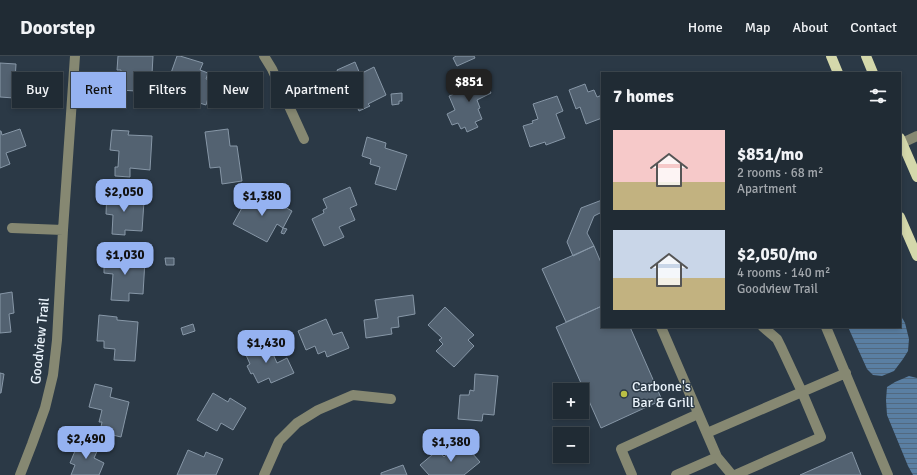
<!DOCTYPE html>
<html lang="en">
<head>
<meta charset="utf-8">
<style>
	:root { --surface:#202b34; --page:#28333c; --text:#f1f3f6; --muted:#a2a7ac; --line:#3d474f; --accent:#95b2f1 }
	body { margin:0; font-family:Signika,sans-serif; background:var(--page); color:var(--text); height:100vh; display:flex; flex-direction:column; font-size:15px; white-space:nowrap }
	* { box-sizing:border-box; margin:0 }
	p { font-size:13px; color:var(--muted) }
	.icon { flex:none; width:22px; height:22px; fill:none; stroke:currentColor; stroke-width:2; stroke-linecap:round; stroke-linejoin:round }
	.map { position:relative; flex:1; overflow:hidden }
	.panel { position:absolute; left:601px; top:16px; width:300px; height:256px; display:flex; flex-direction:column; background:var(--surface); border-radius:0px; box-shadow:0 2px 6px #0003,0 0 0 1px var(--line) }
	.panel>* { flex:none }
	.top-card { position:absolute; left:12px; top:16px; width:380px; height:36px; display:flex; gap:8px }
	.fabs { position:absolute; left:553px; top:327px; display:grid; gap:8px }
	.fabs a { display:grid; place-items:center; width:36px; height:36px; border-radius:0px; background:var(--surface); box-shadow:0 2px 6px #0003,0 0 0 1px var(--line); font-size:20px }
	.price { position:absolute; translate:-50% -34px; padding:0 9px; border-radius:8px; background:var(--accent); color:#111; font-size:13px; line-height:26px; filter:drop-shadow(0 1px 2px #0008) }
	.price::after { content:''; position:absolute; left:50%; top:24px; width:12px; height:9px; margin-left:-6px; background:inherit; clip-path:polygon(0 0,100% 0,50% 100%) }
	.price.selected { background:#222; color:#fff }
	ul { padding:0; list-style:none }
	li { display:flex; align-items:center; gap:12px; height:100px; padding:0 12px }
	li span { display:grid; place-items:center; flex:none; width:112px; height:80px; border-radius:0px; color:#555 }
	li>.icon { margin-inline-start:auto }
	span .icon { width:48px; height:48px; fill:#fffc; stroke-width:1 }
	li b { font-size:17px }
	h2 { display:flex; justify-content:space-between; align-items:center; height:48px; padding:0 12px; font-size:17px }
	.tag { padding:0 14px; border-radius:0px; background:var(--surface); box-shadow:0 2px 6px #0003,0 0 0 1px var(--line); font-size:14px; line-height:36px }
	.tag.selected { background:var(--accent); color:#111 }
	header { display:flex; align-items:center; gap:24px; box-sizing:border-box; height:56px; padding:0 20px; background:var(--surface); border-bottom:1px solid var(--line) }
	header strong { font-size:19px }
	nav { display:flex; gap:22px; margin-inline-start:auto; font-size:14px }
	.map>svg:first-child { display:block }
	.water { fill:url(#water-rules) }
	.building { fill:#536271; stroke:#8797a7 }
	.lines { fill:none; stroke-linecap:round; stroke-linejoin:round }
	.minor { stroke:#868872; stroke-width:10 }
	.major { stroke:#d4d8ab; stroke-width:10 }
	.poi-dot { fill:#bbc045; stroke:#2b3946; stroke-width:1.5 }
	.labels { text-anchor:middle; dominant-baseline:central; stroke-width:3; stroke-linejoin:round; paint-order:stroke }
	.street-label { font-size:14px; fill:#ebf4fc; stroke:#2b3946 }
	.poi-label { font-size:14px; fill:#ebf4fc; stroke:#2b3946; text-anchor:start }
</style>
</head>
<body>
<header>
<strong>Doorstep</strong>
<nav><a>Home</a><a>Map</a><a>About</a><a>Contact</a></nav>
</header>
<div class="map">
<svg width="917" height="419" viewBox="0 0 917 419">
	<defs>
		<pattern id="water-rules" width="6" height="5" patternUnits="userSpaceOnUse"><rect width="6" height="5" fill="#5a7fa3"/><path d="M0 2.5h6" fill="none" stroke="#526980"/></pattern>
	</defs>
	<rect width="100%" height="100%" fill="#2b3946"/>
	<path class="water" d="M900 258 905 267 909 283 908 295 903 303 894 315 882 320 873 319 867 313 848 271H900Z
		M909 320 917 322V419H913L908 410 887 359 886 344 887 331 895 326Z"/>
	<path class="building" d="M118 0H153L151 36 120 34 121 14H117Z
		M177 0H180L203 7 200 14 208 17 206 23 213 25 206 49 173 39 179 19 171 17Z
		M456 0H474L475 2 457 10 453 2Z
		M355 6 360 18 374 11 386 39 368 48 370 50 359 55 351 38 348 40 337 14Z
		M0 7 16 8 15 24H29L28 43 0 41Z
		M480 14 491 37 477 44 480 52 478 53 482 63 475 66 478 71 467 76 465 71 461 73 458 67 452 69 447 58 455 54 449 40 470 31 466 21Z
		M585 28 588 36 594 34 597 41 602 39V62L586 68 580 51 576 53 569 34Z
		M402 37V45H399V48L392 49 391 38Z
		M557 40 563 55 556 58 565 82 546 89 545 86 530 91 523 70 533 67 532 65 538 63 533 48Z
		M20 73 26 90 6 97 10 108 0 112V75H1L2 79Z
		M228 73 230 90H237L242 125 222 128 220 111 210 112 205 76Z
		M112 74 129 75 128 79 152 80 150 114 130 112V121L115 120V111H118L119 95 110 94Z
		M367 81 386 87 385 92 407 99 396 134 375 128 380 111 370 108 371 103 362 100Z
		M350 131 357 149 350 152 355 164 339 171 344 181 324 190 312 163 324 157 323 154 327 152 323 143Z
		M107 135 127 136 126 145H144L142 175 125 174V179L112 178 113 159 106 158Z
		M268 138 284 147 283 150 292 155 283 172 277 168 267 186 233 168 248 141 263 149Z
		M602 144V156L594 160 587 177 594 190 573 200 567 186 581 152Z
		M283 172 287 173 284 178 281 177Z
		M594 190 602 209V250L566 266 542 213Z
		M104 199 122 200V203L145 204 143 238 129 237V245L111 244 113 218 104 217Z
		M165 202H174V209H166Z
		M12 236 14 257 9 258 11 276 0 277V238Z
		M413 239 415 258 398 261 399 271 391 272 392 278 366 282 364 264 378 262 375 244Z
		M602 250V271H630L662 344 601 372 556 271Z
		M445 251 474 279 468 284 474 290 454 311 436 295 443 288 439 284 442 282 428 269Z
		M99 259 117 261V264L138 266 135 305 114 304 115 293 104 292V285H97Z
		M326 263 333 279 342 276 349 292 327 301 325 295 318 298 315 290 306 294 298 275Z
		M193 268 195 275 183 279 181 272Z
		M254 284 260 296 270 291 277 307 287 302 294 317 271 327 269 322 258 327 253 317 251 318 247 310 250 308 242 290Z
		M0 317 4 318 1 337H0Z
		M475 318 498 320 494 359 483 358 482 365 458 363 460 339H469L470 334 474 335Z
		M95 328 112 332 110 341 129 346 121 381 100 376 102 366H99L102 354 89 351Z
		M213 337 228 346 230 342 246 352 233 374 221 367 217 375 197 364Z
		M80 383 99 391 94 402 104 407 99 419H71L75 409 70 407Z
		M464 388 480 406 464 419H429L420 409 438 394 444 401 448 397 450 400Z
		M188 394 204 401 206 396 223 403 216 419H177Z
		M852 396 861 419H800Z
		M403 409 407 419H381V417Z"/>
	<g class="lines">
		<path class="minor" d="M264 0 272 13 304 83
			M900 88 917 80
			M12 172 63 174
			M661 271 717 401 732 419
			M826 271 888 419
			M707 377 846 317
			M20 419 32 388 45 352 53 319 57 284 63 174 75 0
			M264 419 279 385 297 367 318 354 353 339 391 343
			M632 419 621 393 698 358
			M676 419 717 401
			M735 419 821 381 802 336 782 293 777 283 763 271"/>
		<path class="major" d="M831 0 838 17
			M866 0 873 17
			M900 82 917 121
			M900 161 917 200"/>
	</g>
	<circle class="poi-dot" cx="624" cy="338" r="4"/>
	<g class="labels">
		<g class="street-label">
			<text transform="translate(40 285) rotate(-84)">Goodview Trail</text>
		</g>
		<g class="poi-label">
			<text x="632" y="330">Carbone's<tspan x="632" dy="16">Bar &amp; Grill</tspan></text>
		</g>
	</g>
</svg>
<div class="fabs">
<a>+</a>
<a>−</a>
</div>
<b class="price selected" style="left:469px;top:47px">$851</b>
<b class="price" style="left:124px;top:157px">$2,050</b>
<b class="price" style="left:262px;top:161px">$1,380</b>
<b class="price" style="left:125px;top:220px">$1,030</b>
<b class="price" style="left:266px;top:308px">$1,430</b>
<b class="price" style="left:86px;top:404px">$2,490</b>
<b class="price" style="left:451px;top:407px">$1,380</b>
<div class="top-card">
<a class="tag">Buy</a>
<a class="tag selected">Rent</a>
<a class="tag">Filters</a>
<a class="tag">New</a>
<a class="tag">Apartment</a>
</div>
<section class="panel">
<h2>7 homes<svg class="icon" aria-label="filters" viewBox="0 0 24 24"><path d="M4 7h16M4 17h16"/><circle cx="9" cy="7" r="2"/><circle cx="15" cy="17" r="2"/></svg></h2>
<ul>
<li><span style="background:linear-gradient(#f6c9c9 65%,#c2b280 0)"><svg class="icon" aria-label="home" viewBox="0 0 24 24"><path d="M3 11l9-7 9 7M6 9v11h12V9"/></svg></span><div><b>$851/mo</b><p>2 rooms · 68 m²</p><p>Apartment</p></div></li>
<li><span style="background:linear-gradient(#c9d6e8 60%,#c2b280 0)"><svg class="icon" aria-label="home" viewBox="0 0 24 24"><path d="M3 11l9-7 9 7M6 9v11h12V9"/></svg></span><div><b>$2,050/mo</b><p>4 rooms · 140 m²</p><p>Goodview Trail</p></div></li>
</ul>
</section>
</div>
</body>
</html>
